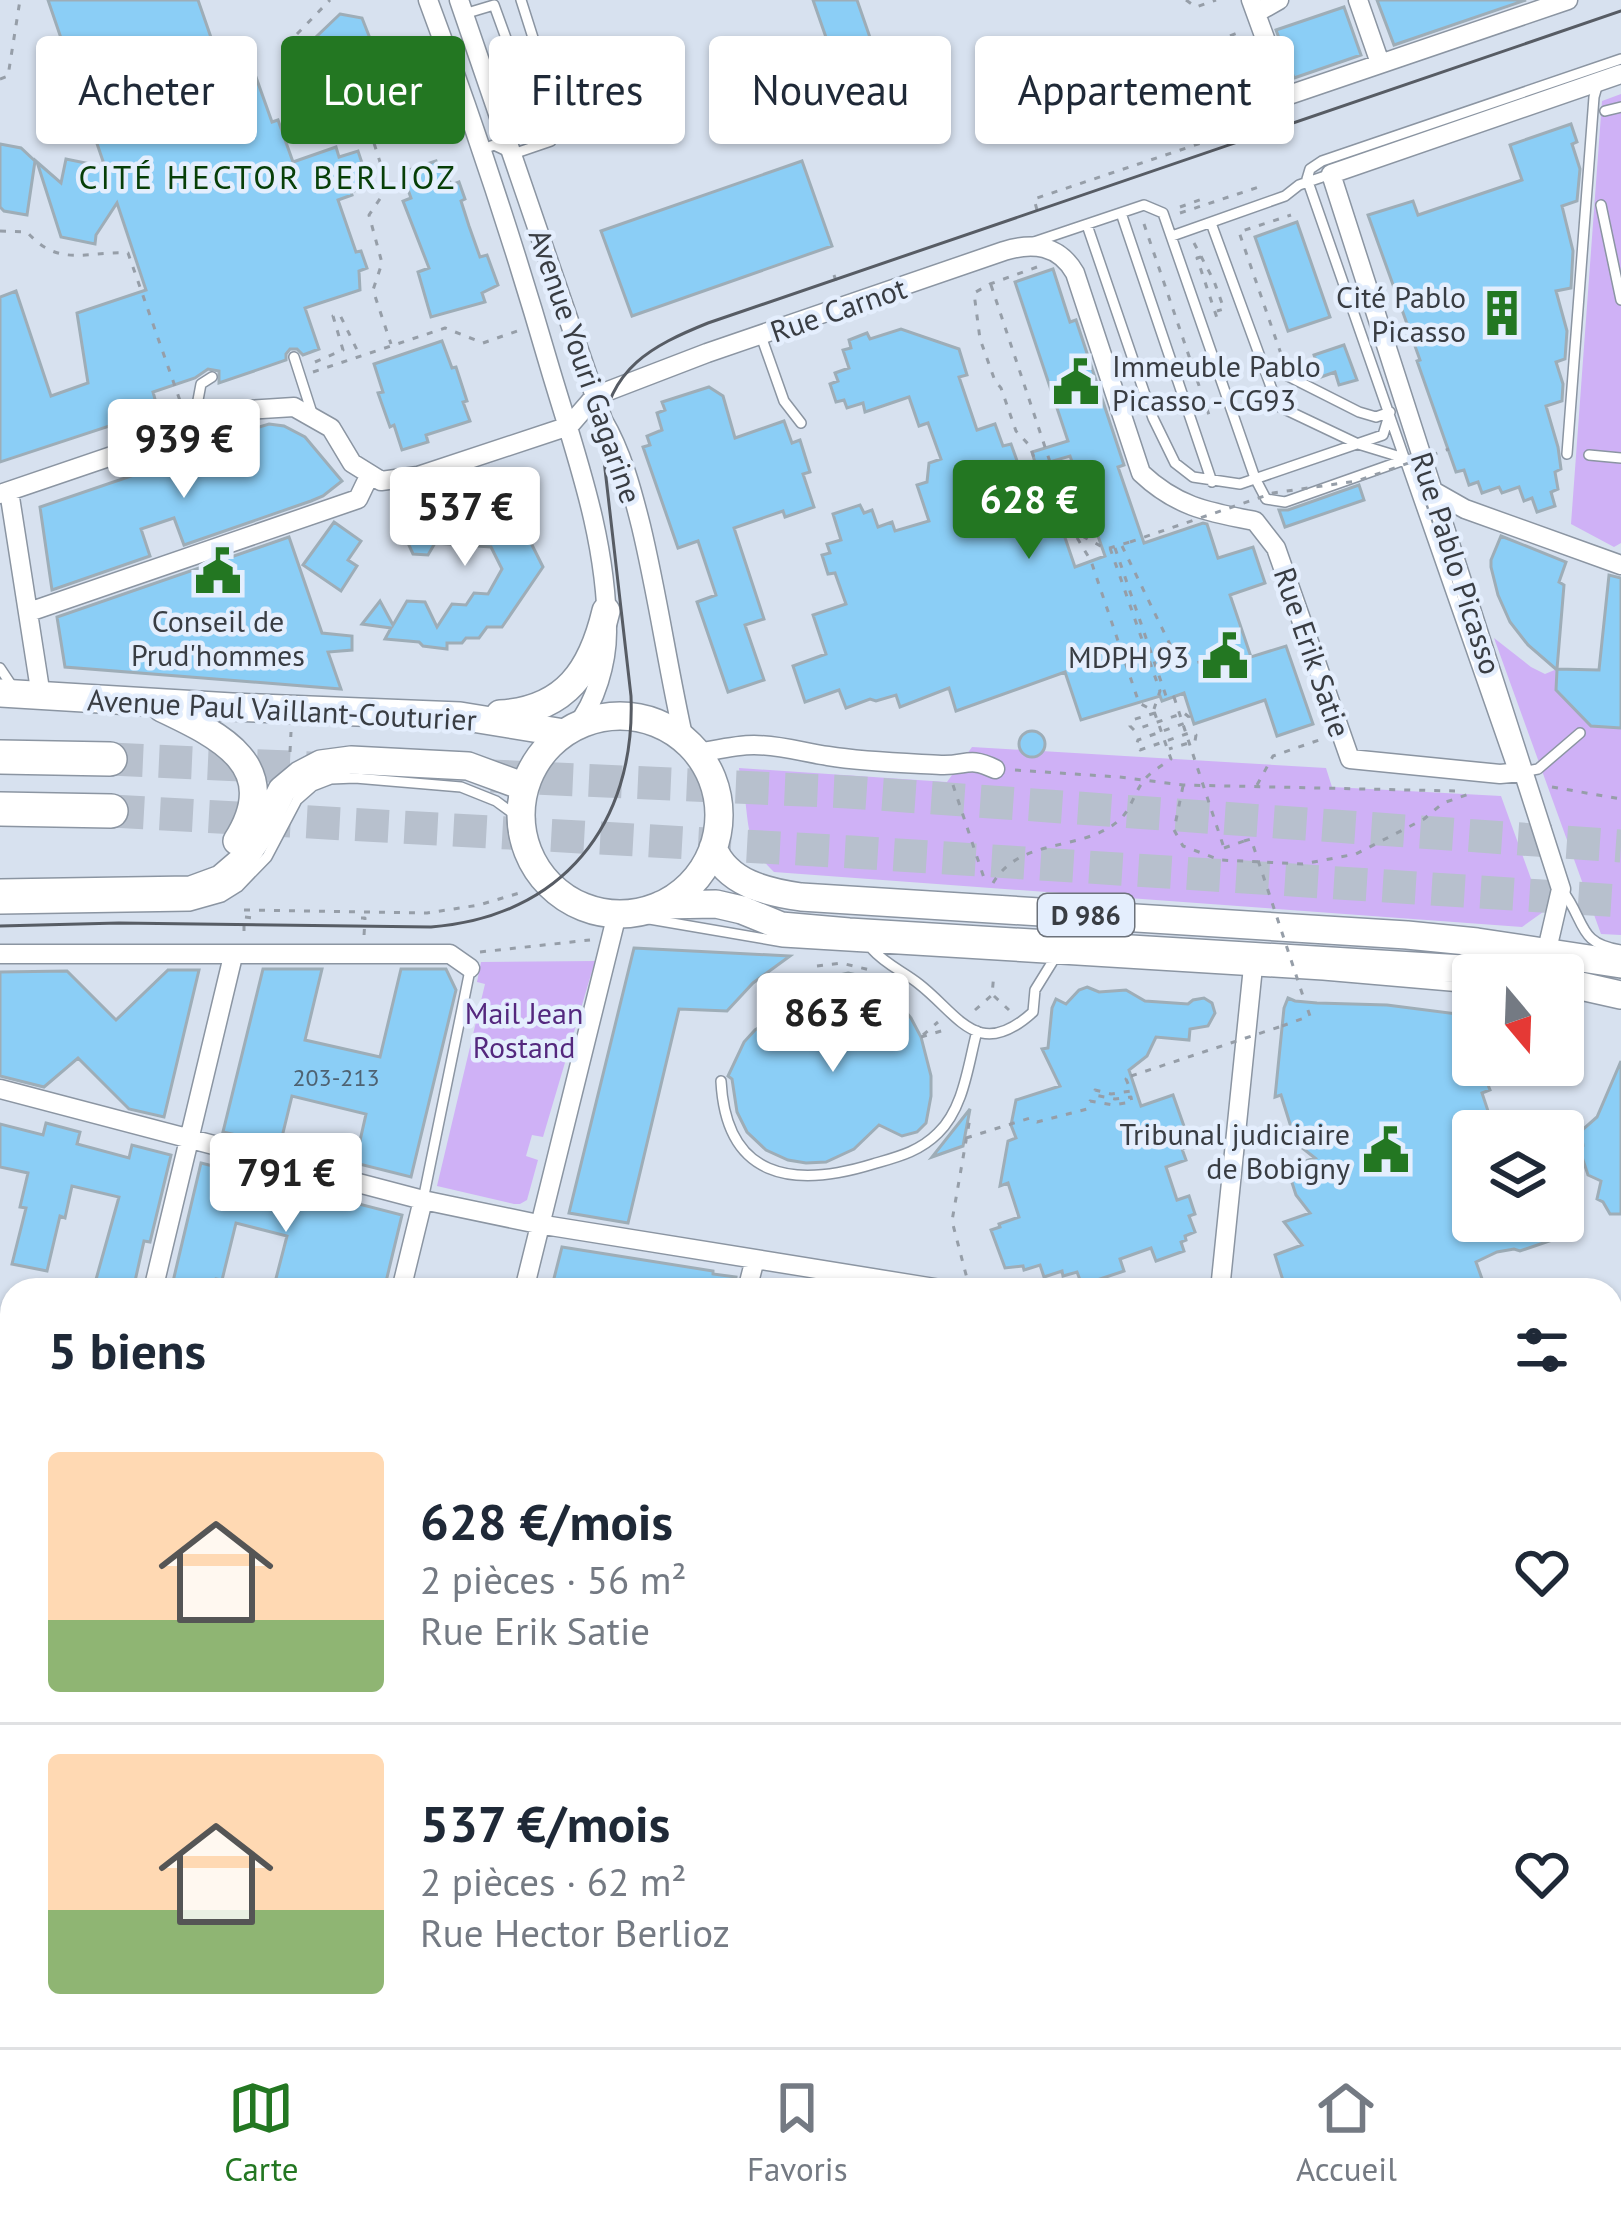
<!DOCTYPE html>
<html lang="fr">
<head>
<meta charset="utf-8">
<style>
	:root { --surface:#fff; --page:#f2f2f3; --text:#1f2937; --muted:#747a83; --line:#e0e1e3; --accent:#237722 }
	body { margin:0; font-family:"PT Sans",sans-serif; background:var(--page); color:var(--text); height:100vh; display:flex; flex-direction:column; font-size:45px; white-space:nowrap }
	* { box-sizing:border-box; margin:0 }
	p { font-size:39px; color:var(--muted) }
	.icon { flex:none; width:66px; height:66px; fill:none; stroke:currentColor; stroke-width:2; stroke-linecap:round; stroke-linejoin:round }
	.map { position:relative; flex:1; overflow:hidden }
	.panel { position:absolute; left:0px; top:1278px; width:1623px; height:771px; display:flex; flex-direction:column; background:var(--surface); border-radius:36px 36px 0 0; box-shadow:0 3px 9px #0004 }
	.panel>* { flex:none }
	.guide { position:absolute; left:36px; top:36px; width:1551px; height:108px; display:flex; gap:24px }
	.needle { width:78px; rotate:161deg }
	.fabs { position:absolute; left:1452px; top:954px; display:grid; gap:24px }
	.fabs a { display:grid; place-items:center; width:132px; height:132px; border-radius:12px; background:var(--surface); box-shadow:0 3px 9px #0004; font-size:60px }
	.price { position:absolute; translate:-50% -102px; padding:0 27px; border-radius:12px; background:#fff; color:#222; font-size:39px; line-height:78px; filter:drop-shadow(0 3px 6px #0008) }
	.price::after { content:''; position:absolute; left:50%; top:72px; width:36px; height:27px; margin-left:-18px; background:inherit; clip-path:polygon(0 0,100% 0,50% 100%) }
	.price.current { background:var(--accent); color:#fff }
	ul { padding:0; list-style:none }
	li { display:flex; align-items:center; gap:36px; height:300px; padding:0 48px }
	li+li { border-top:3px solid var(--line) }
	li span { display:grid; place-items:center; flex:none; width:336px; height:240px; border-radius:12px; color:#555 }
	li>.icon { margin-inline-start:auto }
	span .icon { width:144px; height:144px; fill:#fffc; stroke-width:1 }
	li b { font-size:51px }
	h2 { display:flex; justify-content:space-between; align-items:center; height:144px; padding:0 48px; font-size:51px }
	.pill { padding:0 42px; border-radius:12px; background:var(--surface); box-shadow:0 3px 9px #0004; font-size:42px; line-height:108px }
	.pill.current { background:var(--accent); color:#fff }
	.tab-bar { display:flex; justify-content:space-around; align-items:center; height:168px; border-top:3px solid var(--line); background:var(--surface); font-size:33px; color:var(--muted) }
	.tab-bar a { display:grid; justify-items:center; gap:6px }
	.tab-bar .current { color:var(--accent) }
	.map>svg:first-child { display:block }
	.green { fill:#cfb1f6 }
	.building { fill:#8bcef6; stroke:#9eadb7; stroke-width:3 }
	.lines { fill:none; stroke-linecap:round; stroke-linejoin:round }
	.highway-tunnel { stroke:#b7c0cd; stroke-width:33; stroke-dasharray:33 16; stroke-linecap:butt }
	.lane-casing { stroke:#8b95a2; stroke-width:12 }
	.street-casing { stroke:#8b95a2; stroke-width:21 }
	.secondary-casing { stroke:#8b95a2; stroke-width:27 }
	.primary-casing { stroke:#8b95a2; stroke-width:30 }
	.highway-casing { stroke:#8b95a2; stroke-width:36 }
	.path { stroke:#969ea8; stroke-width:3; stroke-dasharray:6 9; stroke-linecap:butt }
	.lane { stroke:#fff; stroke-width:9 }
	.street { stroke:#fff; stroke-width:18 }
	.secondary { stroke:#fff; stroke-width:24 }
	.primary { stroke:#fff; stroke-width:27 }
	.highway { stroke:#fff; stroke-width:33 }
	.tram { stroke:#575c64; stroke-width:3 }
	.path-bridge { stroke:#969ea8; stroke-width:3; stroke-dasharray:6 9; stroke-linecap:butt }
	.labels { text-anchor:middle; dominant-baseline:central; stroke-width:9; stroke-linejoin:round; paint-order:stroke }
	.number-label { font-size:24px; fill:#4e6170 }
	.shield { fill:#e4eefd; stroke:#6c727b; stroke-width:3 }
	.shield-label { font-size:27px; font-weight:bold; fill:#393d43 }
	.poi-label { font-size:30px; fill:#393d43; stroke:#e4eefd; text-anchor:end }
	.street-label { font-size:30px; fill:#393d43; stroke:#e4eefd }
	.park-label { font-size:30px; fill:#54287e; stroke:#e4eefd }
	.neighbourhood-label { font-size:33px; letter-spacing:3px; fill:#073f08; stroke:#e4eefd }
</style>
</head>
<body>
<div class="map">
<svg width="1621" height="2047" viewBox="0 0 1621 2047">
	<rect width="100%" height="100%" fill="#d7e1ef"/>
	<path class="green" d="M1621 94V543L1614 547 1571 524 1602 101Z
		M1494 638 1531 667 1545 674 1557 669 1556 690 1591 726 1621 728V935L1601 934Z
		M972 747 1326 768 1332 787 1501 796 1543 912 1522 927 774 872C748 847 749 831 745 798 744 788 740 779 739 768L947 782Z
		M595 961 543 1137 532 1135 526 1156 538 1160 527 1200 520 1204H514L437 1186 485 984 477 982 481 962Z"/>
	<path class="building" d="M48 0H198L223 72 251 63 272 122 278 120 293 162 336 147 339 157 358 151 366 175 359 178 362 188 351 192 352 195 338 200 356 252 361 251 367 268 359 271 360 290 305 308 319 349 303 355 297 349H290L286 354V360L219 383V371L208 369 195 378 153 392 158 410 0 462V297L16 291 51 396 88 383 77 313 146 290 117 203 96 235 95 244 61 237 37 162 61 183 66 159 105 167Z
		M813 0H857L891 98 852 112Z
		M1377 0H1526L1394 45Z
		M1344 7 1361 55 1294 78 1276 30Z
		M340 14 362 18 373 46 380 48 375 71 361 86 359 98 327 92 317 64 311 62 316 37Z
		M1571 124 1577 142 1572 144 1580 169 1577 201 1562 206 1573 251 1571 288 1556 291 1567 331 1565 359 1556 362 1563 384 1562 401 1546 406 1558 447 1561 469 1555 472 1558 489 1551 492 1555 506 1537 512 1532 498 1524 501 1519 487 1502 493 1499 487 1482 493 1478 482 1469 485 1464 470 1456 472 1417 361 1420 360 1368 215 1413 201 1418 215 1522 180 1510 145Z
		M0 144 21 148 35 161 27 215 4 211 0 207Z
		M436 161 439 170 445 168 451 185 459 182 465 199 461 201 469 226 480 257 487 255 498 285 482 293 485 302 431 317 418 272 429 268 403 201 411 198 405 181 412 179 409 170Z
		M802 161 832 246 632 316 601 231Z
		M1297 222 1330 317 1288 331 1255 237Z
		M1053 269 1070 322 1076 320 1124 465 1118 467 1144 543 1203 523 1207 524 1218 558 1253 547 1265 583 1230 595 1251 657 1286 646 1313 724 1277 736 1265 700 1194 724 1184 693 1162 701 1160 696 1081 720 1065 672 956 711 949 688 900 707 896 695 876 701 870 699 846 708 839 690 805 702 793 666 826 654 813 615 846 604 835 573 828 574 822 555 830 553 827 544 841 540 833 514 860 505 864 513 872 510 878 527 892 522 895 531 929 521 917 485 927 482 929 463 941 459 928 423 919 426 909 397 865 412 863 403 847 408 844 400 836 402 830 384 838 381 835 373 849 368 843 350 851 348 849 340 867 333 870 339 901 329 959 349 967 375 959 377 977 430 995 424 1003 446 1011 444 1025 483 1044 476 1075 567 1105 556 1070 456 1036 466 1032 452 1068 441 1015 282Z
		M442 341 452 368 456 367 467 401 463 402 470 421 426 435 428 442 402 450 394 425 390 427 378 393 383 392 374 364Z
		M1344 345 1357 380 1339 385 1335 372 1321 377 1314 355Z
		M709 387 723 396 735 438 784 421 792 443 800 440 810 472 803 474 814 507 785 517 783 511 734 528 764 619 745 625 764 680 728 692 697 602 716 595 698 541 678 548 643 447 650 445 647 436 662 430 657 413 665 410 662 402Z
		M269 424 284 426 305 437 342 481 323 496 311 501 184 545 174 518 141 529 150 556 52 590 40 507 219 446 217 440Z
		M1359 485 1364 500 1285 527 1279 510H1288Z
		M455 488 498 491 508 512 497 528 525 531 543 567 502 627H487L479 638H466L462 643H447V649L423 646 419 642 385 639 391 628 362 624 380 601 393 625 407 601 425 602 437 627 452 604 466 605 474 593 488 594 502 569 491 547 435 543 428 555 413 554 407 541 415 529 409 516 417 503 444 506Z
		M334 522 361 541 348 560 357 566 341 591 303 565Z
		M1501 536 1566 562 1559 582 1564 585 1557 669 1599 670 1609 575 1621 578V728L1591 726 1556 690 1557 670 1528 645 1510 622 1498 595 1491 567V560Z
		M289 537 322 633 352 636V650L328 652 341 689 65 667 57 617Z
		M1019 744a13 13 0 1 1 26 0a13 13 0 1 1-26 0Z
		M634 948 790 956 753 983 727 1011 679 1009 628 1223 569 1213Z
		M263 969H322L305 1040 380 1057 401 969H446L456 990 411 1177 355 1163 366 1114 292 1096 280 1145 223 1132Z
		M168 970H199L164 1117 129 1109 78 1058 44 1087 0 1076V972L67 971 116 1020Z
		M848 973 865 977 894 997 911 1018 921 1037 931 1076V1096L926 1123 917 1132 902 1136 879 1125 854 1149 826 1162 806 1163 788 1160 766 1150 747 1132 737 1112 732 1079 728 1076 744 1042 755 1030 785 1012 802 1008 826 1007 830 983 840 975Z
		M1087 987 1099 992 1126 990 1145 1001 1188 1004 1193 1000 1204 998 1212 1003 1215 1013 1208 1026 1190 1029 1189 1040 1156 1037 1147 1056 1129 1070 1141 1106 1173 1095 1191 1146 1182 1149 1186 1160 1166 1167 1177 1200 1189 1196 1195 1214 1189 1216 1195 1232 1185 1236 1186 1240 1181 1242 1184 1251 1156 1261 1151 1248 1120 1259 1124 1271 1082 1285 1077 1272 1063 1276 1062 1271 1044 1277 1040 1265 1024 1270 1023 1266 1005 1268 991 1230 1000 1227 999 1224 1019 1217 1008 1183 1000 1186 1008 1141 1016 1138 1011 1125 1016 1100 1060 1086 1042 1049 1048 1048 1052 1008 1056 999 1066 1004 1079 990Z
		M1288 998 1295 1001 1317 1003 1387 1005 1473 1016V1065H1537V1067L1488 1085 1490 1090 1482 1093 1492 1123 1489 1131H1473V1221H1552L1558 1238 1520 1251 1514 1249 1497 1252 1476 1262 1486 1290H1286L1275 1255 1302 1245 1284 1222 1310 1213 1296 1195 1287 1167 1315 1158 1296 1143 1281 1095 1275 1097 1284 1008Z
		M1621 1061V1214H1610L1603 1202 1597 1199 1601 1181 1588 1175 1580 1151 1583 1146 1581 1131 1597 1117Z
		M970 1109 963 1146 932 1157Z
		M46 1123 80 1132 77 1144 129 1158 132 1145 171 1155 150 1242 144 1241 133 1290 95 1283 119 1197 72 1186 65 1218 60 1216 47 1271 12 1264 26 1208 20 1207 28 1173 0 1167V1124L43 1135Z
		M201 1163 249 1175 246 1183 287 1193 289 1186 402 1215 384 1290H273L287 1236 236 1223 222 1280 216 1279 213 1290H171Z
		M562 1247 713 1271V1274L736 1277 734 1290H551Z"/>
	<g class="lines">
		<path class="highway-tunnel" d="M110 759 332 769
			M491 776 848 792 1621 846
			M111 811 852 852 1621 901"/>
		<defs>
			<path id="lane" d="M521 0 535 44
				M464 14 494 5 511 52 529 74 551 141 513 154 494 145 483 149
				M1605 111 1621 107
				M1601 205 1621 300
				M1121 213 1212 482
				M1211 223 1278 406 1358 444 1407 459
				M1087 225 1153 418 1175 463 1193 477 1240 484 1383 435 1390 412
				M1172 236 1285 196 1299 185 1331 174
				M1034 242 1144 205 1163 213 1255 478 1266 499 1285 502 1407 459
				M761 336 784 401 801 423
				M294 357 312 413
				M1264 364 1359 412 1376 417 1390 412
				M206 423 198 400 201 384 212 377
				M1567 454 1594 97 1598 83
				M1589 455 1621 458
				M0 668 14 689
				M1580 733 1538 769 1522 772 1511 764 1307 179 1310 169 1322 161 1621 59
				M1562 890C1586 921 1577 944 1621 950
				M0 909 190 906 222 897 238 887 267 857 297 800 313 786 331 779 355 778 461 787 496 801 522 820
				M620 914 783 942 1323 975 1473 988
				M872 949C885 964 904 972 919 984 959 1015 978 1062 1033 1012L1035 990 1056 956
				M721 1081C726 1178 792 1189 873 1164 897 1157 919 1152 938 1133 964 1108 968 1065 977 1031
				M423 1200 470 970
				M853 2037 854 2047
				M142 2047 145 2037"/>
			<path id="street" d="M428 0C473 120 513 241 549 365 575 453 607 538 607 632 607 662 596 702 576 726
				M459 0 603 420C622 452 632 490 641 526 658 597 668 669 684 740
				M1251 0 1286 96 1568 0
				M1358 0 1380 63
				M1256 13 1279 0
				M569 426 595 396 707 353 1004 251C1033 242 1059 245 1075 273L1141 473C1177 507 1208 512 1255 521L1276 548 1350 759 1500 774 1522 772
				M9 491 41 696
				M1435 492 1465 509 1621 565
				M0 494 247 410 294 407 331 428 352 463 381 481 418 476 569 426
				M29 612 358 499 370 474
				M698 753C716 750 735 745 754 745 780 745 802 752 828 756 865 762 904 763 941 765 967 766 968 756 995 769
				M0 954H450L470 968
				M1500 965H1538L1546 954 1561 889 1331 174 1621 74
				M0 1089 423 1200 538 1224 947 1290
				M153 1290 233 956
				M401 1290 423 1200
				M524 1290 617 914
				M747 1290 755 1259
				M1220 1290 1254 957
				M1611 1384 1621 1385
				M1611 1683 1621 1685
				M225 2047 227 2037
				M424 2047 427 2037
				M603 2047 605 2037
				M1021 2047 1024 2037
				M1253 2047 1255 2037
				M1495 2047 1498 2037"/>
			<path id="secondary" d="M0 1376 12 1401
				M0 1446 12 1452
				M680 2037 705 2047"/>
			<path id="primary" d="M0 693 232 707 460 716 564 733
				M162 708C221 736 284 766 237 841
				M500 714C566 710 592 670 606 611
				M521 815a99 99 0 1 1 198 0a99 99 0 1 1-198 0Z
				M713 848C727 883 766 892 801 897L1407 935 1477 942 1621 964
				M0 893 191 890 221 879 242 861 261 833 282 790 300 775 321 764 351 760 468 766 525 787
				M661 905 716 904 742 910 781 926 849 932 1463 969 1515 975
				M1563 982 1621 995"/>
			<path id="highway" d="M0 757 110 759
				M0 809 111 811"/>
		</defs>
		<use href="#lane" class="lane-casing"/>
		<use href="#street" class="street-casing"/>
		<use href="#secondary" class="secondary-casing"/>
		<use href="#primary" class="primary-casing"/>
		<use href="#highway" class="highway-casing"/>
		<path class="path" d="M1186 0 1196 7 1216 0
			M297 34 330 0
			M246 65 244 61 226 67 224 57 251 47
			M0 79 8 76 20 0
			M365 115 388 187 369 215 382 263 373 290 391 344
			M1180 207 1208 197
			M1037 210 1034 199 1234 132 1245 107 1222 39 1240 32
			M1180 213 1262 186
			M1144 224 1209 415
			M0 231 27 232C59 268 85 251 128 253L184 412
			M1194 243 1214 281 1224 309 1217 311
			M1201 257 1197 258 1218 321
			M1037 267 990 284 974 293 980 339 995 381 1001 388 1016 431 1030 446 1038 469 1055 478
			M834 275 838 287
			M991 285 1073 531 1106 549 1130 542
			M1281 354 1239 232 1291 215
			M315 362 343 350 333 316 340 315 359 354
			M313 372 445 328 483 343 520 330
			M1122 546 1180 665 1213 660
			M1110 548 1160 691 1154 709
			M1115 548 1166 696 1172 694 1174 697
			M1155 713 1132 720 1130 726 1134 730 1184 713 1189 717 1188 722 1138 740 1136 746 1140 750 1192 732 1196 735 1195 741 1169 749
			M290 752 291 732
			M1015 770 1119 777 1183 785 1455 791
			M953 785 986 884
			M1257 785 1273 756 1322 739
			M1183 786 1174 830 1183 846 1220 860 1303 864 1356 854 1424 819 1443 803 1475 792
			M1552 787 1621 799
			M1224 848 1244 841
			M993 883C1020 837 1080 852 1117 822 1130 812 1133 796 1142 783 1148 773 1162 766 1171 759L1154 711 1139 703 1091 561 1073 531
			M244 910 427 913 479 905 526 891
			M361 918H365L364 936
			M244 931V917L253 918
			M480 952 590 940
			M817 966 841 963 870 970
			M994 996 1009 1010
			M975 1010 992 995 994 973
			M1282 1026 1310 1016 1305 1002
			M923 1035 938 1022
			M921 1037 948 1029
			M966 1138 1030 1118 1037 1122 1087 1109 1090 1101 1113 1105 1132 1102 1131 1097 1115 1099 1094 1095 1095 1090 1111 1094 1131 1091 1126 1079 1131 1076
			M970 1290 952 1221 970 1118
			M0 1897 12 1842
			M0 1995H12"/>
		<use href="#lane" class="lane"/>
		<use href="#street" class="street"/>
		<use href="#secondary" class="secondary"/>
		<use href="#primary" class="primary"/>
		<use href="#highway" class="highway"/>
		<path class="tram" d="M0 926 119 923 431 927C562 917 636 824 631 696L601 434C610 368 651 346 708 323L1621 11"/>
		<path class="path-bridge" d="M1130 542 1273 493 1357 481 1449 449
			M1174 697 1224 848
			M1244 841 1251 839 1305 1002
			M1131 1076 1282 1026"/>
	</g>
	<defs>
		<symbol id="building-bare" viewBox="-9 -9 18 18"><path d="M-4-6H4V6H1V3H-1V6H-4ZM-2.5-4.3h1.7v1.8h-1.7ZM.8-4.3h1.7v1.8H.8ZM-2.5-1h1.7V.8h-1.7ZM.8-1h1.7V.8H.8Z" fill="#237722" stroke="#e4eefd" stroke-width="2.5" paint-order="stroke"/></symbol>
		<symbol id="civic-bare" viewBox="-9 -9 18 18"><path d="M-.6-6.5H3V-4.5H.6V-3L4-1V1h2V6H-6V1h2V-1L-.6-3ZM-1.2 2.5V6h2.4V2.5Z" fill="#237722" stroke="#e4eefd" stroke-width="2.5" paint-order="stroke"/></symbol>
	</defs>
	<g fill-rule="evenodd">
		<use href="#building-bare" x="1469" y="280" width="66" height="66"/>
		<use href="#civic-bare" x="1043" y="349" width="66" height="66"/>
		<use href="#civic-bare" x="185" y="538" width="66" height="66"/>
		<use href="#civic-bare" x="1192" y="623" width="66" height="66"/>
		<use href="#civic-bare" x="1353" y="1117" width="66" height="66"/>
	</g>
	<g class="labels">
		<g class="number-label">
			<text x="336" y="1077">203-213</text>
		</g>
		<rect class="shield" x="1038" y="894" width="96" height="42" rx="9"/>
		<g class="shield-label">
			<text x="1086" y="915">D 986</text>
		</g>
		<g class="poi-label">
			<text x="1466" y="296">Cité Pablo<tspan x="1466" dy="34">Picasso</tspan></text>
			<text x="1112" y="365" text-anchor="start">Immeuble Pablo<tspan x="1112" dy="34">Picasso - CG93</tspan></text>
			<text x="218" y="620" text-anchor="middle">Conseil de<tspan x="218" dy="34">Prud'hommes</tspan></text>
			<text x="1189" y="656">MDPH 93</text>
			<text x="1350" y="1133">Tribunal judiciaire<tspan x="1350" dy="34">de Bobigny</tspan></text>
		</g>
		<g class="street-label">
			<text transform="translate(838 309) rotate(-19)">Rue Carnot</text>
			<text transform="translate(586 366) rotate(71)">Avenue Youri Gagarine</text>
			<text transform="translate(1457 563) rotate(72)">Rue Pablo Picasso</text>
			<text transform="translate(1313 652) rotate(71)">Rue Erik Satie</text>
			<text transform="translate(282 709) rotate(3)">Avenue Paul Vaillant-Couturier</text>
		</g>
		<g class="park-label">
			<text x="524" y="1012">Mail Jean<tspan x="524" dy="34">Rostand</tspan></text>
		</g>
		<g class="neighbourhood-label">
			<text x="268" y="176">CITÉ HECTOR BERLIOZ</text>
		</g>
	</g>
</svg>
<div class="fabs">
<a><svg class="needle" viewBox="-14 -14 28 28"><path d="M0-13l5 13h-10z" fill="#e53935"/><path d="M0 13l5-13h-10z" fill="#747a83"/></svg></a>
<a><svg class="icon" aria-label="layers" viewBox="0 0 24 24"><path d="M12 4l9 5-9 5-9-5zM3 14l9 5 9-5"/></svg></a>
</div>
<b class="price" style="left:184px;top:501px">939 €</b>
<b class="price current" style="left:1029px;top:562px">628 €</b>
<b class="price" style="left:465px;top:569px">537 €</b>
<b class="price" style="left:833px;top:1075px">863 €</b>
<b class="price" style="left:286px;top:1235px">791 €</b>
<div class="guide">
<a class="pill">Acheter</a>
<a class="pill current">Louer</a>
<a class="pill">Filtres</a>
<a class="pill">Nouveau</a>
<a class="pill">Appartement</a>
</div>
<section class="panel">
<h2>5 biens<svg class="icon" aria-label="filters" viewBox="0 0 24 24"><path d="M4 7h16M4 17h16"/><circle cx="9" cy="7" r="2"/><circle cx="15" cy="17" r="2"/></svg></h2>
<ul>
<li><span style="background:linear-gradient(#ffd9b3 70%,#8fb573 0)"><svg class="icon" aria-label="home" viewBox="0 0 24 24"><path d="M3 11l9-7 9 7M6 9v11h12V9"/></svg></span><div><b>628 €/mois</b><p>2 pièces · 56 m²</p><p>Rue Erik Satie</p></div><svg class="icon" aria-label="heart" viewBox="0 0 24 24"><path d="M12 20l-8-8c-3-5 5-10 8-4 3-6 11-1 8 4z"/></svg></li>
<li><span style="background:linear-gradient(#ffd9b3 65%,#8fb573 0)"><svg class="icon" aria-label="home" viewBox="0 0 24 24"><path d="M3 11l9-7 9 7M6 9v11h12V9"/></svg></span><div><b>537 €/mois</b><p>2 pièces · 62 m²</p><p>Rue Hector Berlioz</p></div><svg class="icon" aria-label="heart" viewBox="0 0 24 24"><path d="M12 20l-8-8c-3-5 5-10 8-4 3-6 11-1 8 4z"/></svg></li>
</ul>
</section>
</div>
<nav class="tab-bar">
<a class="current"><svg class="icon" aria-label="map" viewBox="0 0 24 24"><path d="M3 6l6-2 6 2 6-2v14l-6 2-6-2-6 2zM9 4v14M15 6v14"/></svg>Carte</a>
<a><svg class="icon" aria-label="saved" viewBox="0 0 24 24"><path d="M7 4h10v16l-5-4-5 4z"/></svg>Favoris</a>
<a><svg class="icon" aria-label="home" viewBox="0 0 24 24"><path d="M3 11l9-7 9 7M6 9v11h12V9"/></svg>Accueil</a>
</nav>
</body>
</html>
